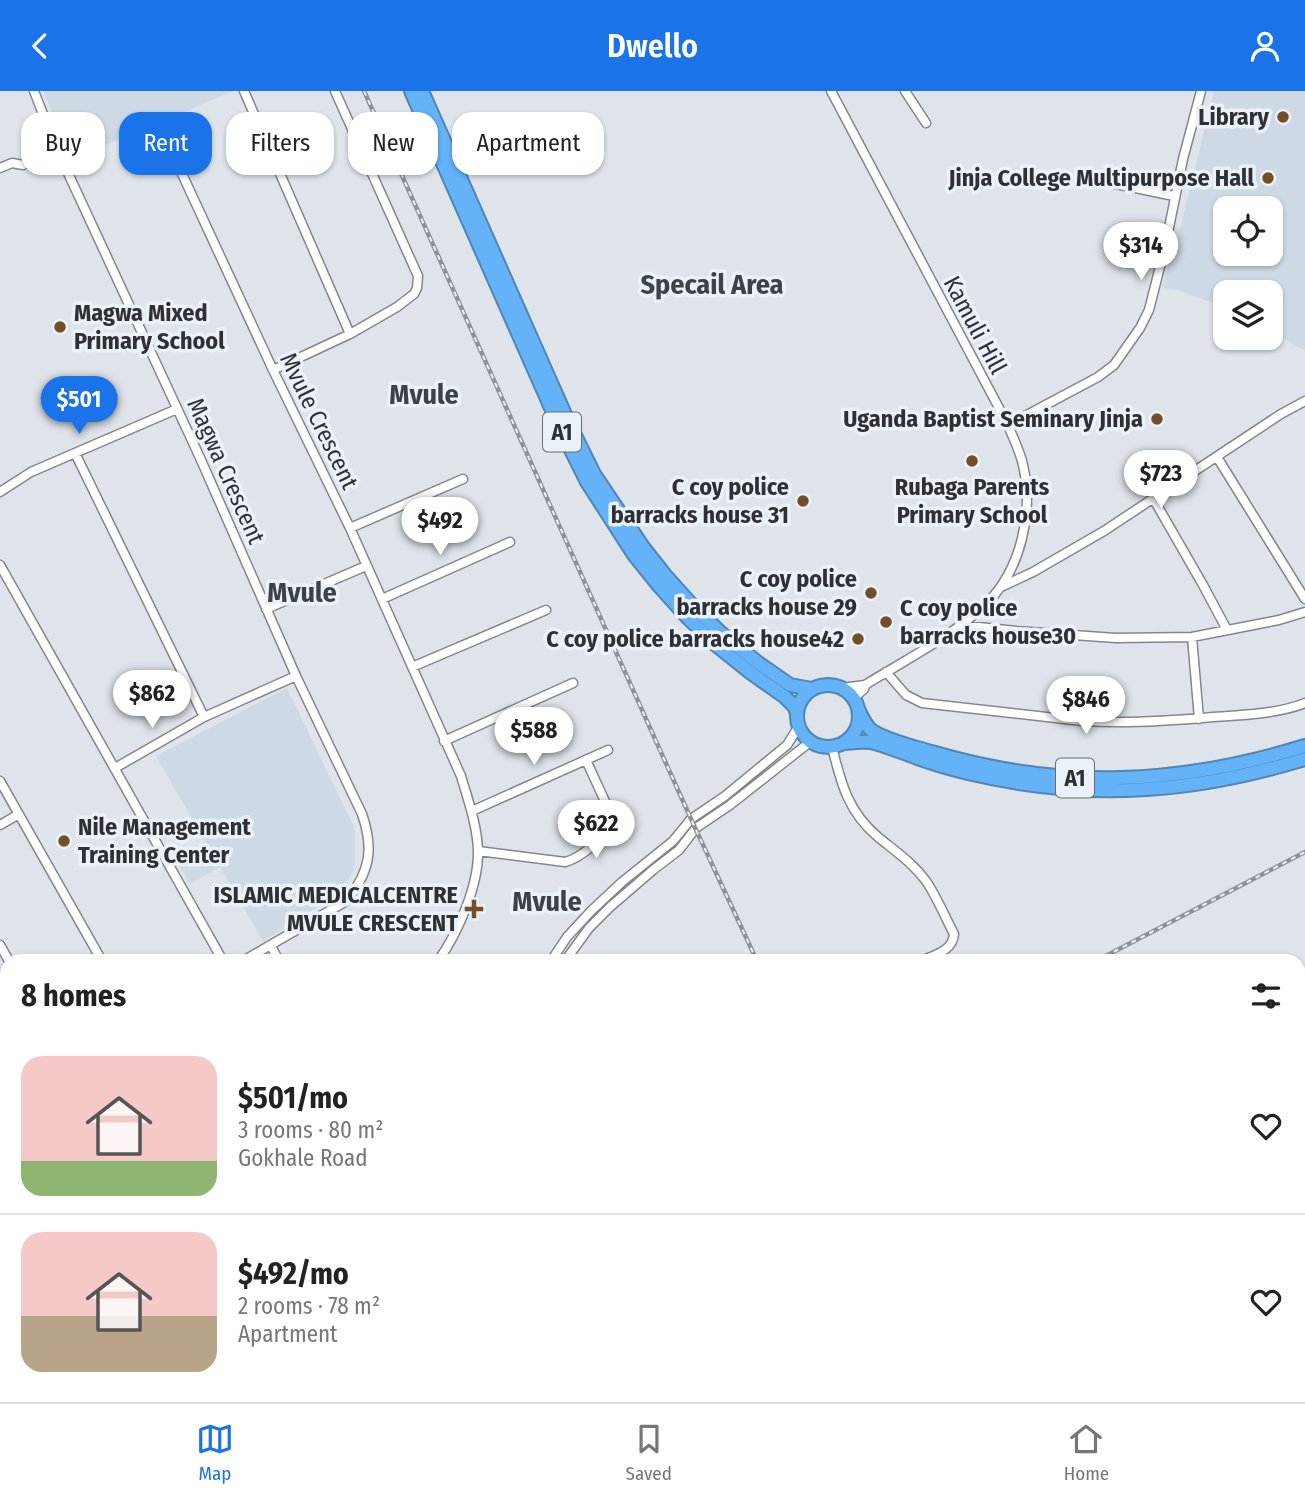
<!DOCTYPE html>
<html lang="en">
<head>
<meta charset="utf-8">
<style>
	:root { --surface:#fff; --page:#f2f2f2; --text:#222; --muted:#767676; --line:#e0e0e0; --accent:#1a73e8 }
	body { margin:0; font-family:"Fira Sans Condensed",sans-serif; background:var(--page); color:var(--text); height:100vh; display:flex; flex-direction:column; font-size:26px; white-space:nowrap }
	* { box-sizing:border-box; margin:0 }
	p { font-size:23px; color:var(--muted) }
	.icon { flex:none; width:38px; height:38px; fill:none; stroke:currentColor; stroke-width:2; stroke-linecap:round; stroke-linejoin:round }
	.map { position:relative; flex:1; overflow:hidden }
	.drawer { position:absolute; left:0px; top:863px; width:1306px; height:450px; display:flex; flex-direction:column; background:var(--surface); border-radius:21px 21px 0 0; box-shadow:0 2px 5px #0004 }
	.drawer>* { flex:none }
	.top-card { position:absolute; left:21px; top:21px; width:700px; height:63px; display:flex; gap:14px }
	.tools { position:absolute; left:1213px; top:105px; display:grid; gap:14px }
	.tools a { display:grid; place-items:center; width:70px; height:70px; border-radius:14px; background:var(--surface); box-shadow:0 2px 5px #0004; font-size:35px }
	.price { position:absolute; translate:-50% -60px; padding:0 16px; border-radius:24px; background:#fff; color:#222; font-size:23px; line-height:46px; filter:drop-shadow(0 2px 4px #0008) }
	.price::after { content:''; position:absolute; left:50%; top:42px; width:21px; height:16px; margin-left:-10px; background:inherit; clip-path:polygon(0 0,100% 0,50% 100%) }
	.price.selected { background:var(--accent); color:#fff }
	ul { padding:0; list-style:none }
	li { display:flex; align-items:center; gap:21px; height:175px; padding:0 21px }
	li+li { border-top:2px solid var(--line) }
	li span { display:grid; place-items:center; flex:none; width:196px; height:140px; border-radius:21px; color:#555 }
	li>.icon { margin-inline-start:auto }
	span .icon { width:84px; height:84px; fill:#fffc; stroke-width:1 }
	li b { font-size:30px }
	h2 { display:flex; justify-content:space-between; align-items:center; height:84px; padding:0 21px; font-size:30px }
	.tag { padding:0 24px; border-radius:21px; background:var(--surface); box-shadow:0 2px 5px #0004; font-size:24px; line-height:63px }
	.tag.selected { background:var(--accent); color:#fff }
	header { display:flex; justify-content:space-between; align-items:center; height:91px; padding:0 21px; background:var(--accent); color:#fff; font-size:32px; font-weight:600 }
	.tabs { display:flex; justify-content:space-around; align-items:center; height:98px; border-top:2px solid var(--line); background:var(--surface); font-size:19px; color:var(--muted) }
	.tabs a { display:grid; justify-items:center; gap:4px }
	.tabs .selected { color:var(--accent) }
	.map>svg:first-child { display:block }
	.built { fill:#cdd9e4; fill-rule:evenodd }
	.industrial { fill:url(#industrial-grid) }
	.grass { fill:url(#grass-tufts) }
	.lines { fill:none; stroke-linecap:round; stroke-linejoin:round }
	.minor-casing { stroke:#81878d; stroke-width:11 }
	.highway-casing { stroke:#5185b2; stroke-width:16 }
	.minor { stroke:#fff; stroke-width:8 }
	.highway { stroke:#64b2f7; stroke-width:12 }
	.rail-casing { stroke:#8c9195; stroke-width:4.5 }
	.rail { stroke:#ebf1f8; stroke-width:2; stroke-dasharray:5; stroke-linecap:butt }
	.poi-dot { fill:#734f28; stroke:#ebf1f8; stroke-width:2.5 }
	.labels { text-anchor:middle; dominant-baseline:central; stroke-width:7; stroke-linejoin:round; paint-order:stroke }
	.shield { fill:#ebf1f8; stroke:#676b6e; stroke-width:2 }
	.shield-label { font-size:23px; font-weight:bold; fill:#2e3133 }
	.poi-label { font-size:24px; font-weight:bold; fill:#2e3133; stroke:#ebf1f8; text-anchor:end }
	.street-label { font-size:24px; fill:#2e3133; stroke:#ebf1f8 }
	.quarter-label { font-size:28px; font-weight:bold; fill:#3d4247; stroke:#ebf1f8 }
</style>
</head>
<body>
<header><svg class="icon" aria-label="back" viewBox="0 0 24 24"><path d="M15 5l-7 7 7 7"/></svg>Dwello<svg class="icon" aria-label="person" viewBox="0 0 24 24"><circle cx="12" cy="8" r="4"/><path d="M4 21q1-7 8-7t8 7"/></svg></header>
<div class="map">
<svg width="1305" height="1311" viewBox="0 0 1305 1311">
	<defs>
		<pattern id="industrial-grid" width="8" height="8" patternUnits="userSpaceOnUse" patternTransform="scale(1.75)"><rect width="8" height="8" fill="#cdd9e4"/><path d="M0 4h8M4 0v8" fill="none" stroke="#b0bbc4"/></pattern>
		<pattern id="grass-tufts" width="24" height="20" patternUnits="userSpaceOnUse" patternTransform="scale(1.75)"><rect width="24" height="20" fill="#b5d1ec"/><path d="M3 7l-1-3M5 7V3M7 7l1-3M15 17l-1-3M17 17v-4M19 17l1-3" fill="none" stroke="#9cb4cb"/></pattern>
	</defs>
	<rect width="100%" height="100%" fill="#dee4ea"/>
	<path class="built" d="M43 0H233L73 68Z
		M1214 0H1305V260L1271 240 1270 201H1225V216L1177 199 1162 197 1181 134ZM1225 117H1270V163H1225Z
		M287 597 355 738V777L341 801 263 850 220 776 190 793 179 774 209 757 156 665Z
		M7 1131V1278L0 1266V1135Z
		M22 1306H77L67 1311H26Z
		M359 1306H505V1311H362Z"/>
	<path class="industrial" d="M529 1306H605L602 1311H529Z
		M640 1306H752L749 1311H636Z
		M825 1306H989L992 1311H816Z
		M1014 1306H1200L1203 1311H1017Z"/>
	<path class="grass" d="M451 1306H480L481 1311H429Z"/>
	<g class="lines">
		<defs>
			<path id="minor" d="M34 0 55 54 201 369 296 585 362 723C374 758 370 779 348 809L243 870
				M244 0 350 243
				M831 0 1008 334C1013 347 1020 360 1023 374 1034 421 1021 479 986 513 954 544 904 570 865 594
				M905 0 926 32
				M164 44 273 279 350 437 461 685C468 709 477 734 478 759 479 794 458 842 438 870
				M0 77 12 72 23 74
				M1092 88 1174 105
				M273 279 350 243 397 216 414 203 417 197 418 185 335 0
				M1008 334 1098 286 1114 274 1140 237 1149 219 1165 156 1183 68 1201 0
				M75 362 204 626
				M1217 366 1305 508
				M0 401 31 381 177 318
				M1153 407 1203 494 1227 539
				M350 437 463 388
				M0 474 223 870
				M1001 496 1033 481 1104 440 1281 323 1305 310
				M382 508 510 451
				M266 518 366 475
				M960 534 1016 540 1116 547 1192 546 1279 529 1305 521
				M1192 546 1199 628
				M412 576 546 519
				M886 581 906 604 922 612 1082 630C1126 633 1170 630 1213 626 1244 624 1277 623 1305 612
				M842 597 865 594 864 598 854 607
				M444 650 573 592
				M832 656C841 692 848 721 878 746 895 760 913 772 926 790 937 806 945 826 954 843 953 860 934 864 921 870
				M115 677 204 626 296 585
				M0 690 102 870
				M472 720 608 659
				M0 734 19 723
				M478 760 565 771C579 768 609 744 614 730L586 669
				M0 854 9 870
				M271 855 279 870
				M551 870 567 846 591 820 622 791 673 750 691 728 725 705 787 654 799 635
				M565 870 589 837 610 816 653 779 679 759 696 737 730 714 810 651
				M1298 978 1305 974
				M0 1004 7 1000
				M0 1024 7 1037
				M1298 1065 1305 1061
				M1298 1102 1305 1113
				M254 1306 257 1311
				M347 1306 350 1311
				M1002 1306 1005 1311
				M150 1311 160 1306
				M175 1311 184 1306
				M513 1311V1306
				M522 1311V1306
				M758 1311 766 1306
				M786 1311 796 1306
				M1302 1311 1305 1304"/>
			<path id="highway" d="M411 0 559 335 587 391 634 464 659 495 686 525 716 554 751 582 785 606 795 616 797 623
				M422 0 567 328 594 383 643 456 665 484 692 514 721 542 757 571 790 594 812 598
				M797 625a31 31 0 1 1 62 0a31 31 0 1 1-62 0Z
				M859 620C862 626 865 633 870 638 883 649 919 657 935 662 1063 699 1178 694 1305 655
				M845 652C854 651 862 650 871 651 883 654 895 659 907 663 927 671 947 677 968 682 1086 710 1190 703 1305 668"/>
		</defs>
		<use href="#minor" class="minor-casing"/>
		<use href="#highway" class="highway-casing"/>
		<use href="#minor" class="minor"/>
		<use href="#highway" class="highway"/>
		<defs>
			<path id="rail" d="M364 0 691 728 757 870
				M1096 870 1305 761
				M614 1311 618 1306"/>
		</defs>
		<use href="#rail" class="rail-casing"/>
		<use href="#rail" class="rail"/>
	</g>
	<g class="poi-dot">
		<circle cx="1283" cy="26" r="7"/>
		<circle cx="1268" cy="87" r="7"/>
		<circle cx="60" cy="236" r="7"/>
		<circle cx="1157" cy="328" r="7"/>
		<circle cx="972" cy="370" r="7"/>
		<circle cx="803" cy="410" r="7"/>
		<circle cx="871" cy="502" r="7"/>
		<circle cx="886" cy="531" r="7"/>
		<circle cx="858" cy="548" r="7"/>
		<circle cx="64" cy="750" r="7"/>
		<path d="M470.5 807.5h7v7h7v7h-7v7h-7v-7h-7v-7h7z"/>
	</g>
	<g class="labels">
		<g class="shield">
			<rect x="543" y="321.5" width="38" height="39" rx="5"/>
			<rect x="1056" y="667.5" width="38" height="39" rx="5"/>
		</g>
		<g class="shield-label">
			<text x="562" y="341">A1</text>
			<text x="1075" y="687">A1</text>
		</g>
		<g class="poi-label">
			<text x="1269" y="26">Library</text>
			<text x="1254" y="87">Jinja College Multipurpose Hall</text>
			<text x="74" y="222" text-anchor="start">Magwa Mixed<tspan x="74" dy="28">Primary School</tspan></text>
			<text x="1143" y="328">Uganda Baptist Seminary Jinja</text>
			<text x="789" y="396">C coy police<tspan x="789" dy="28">barracks house 31</tspan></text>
			<text x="972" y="396" text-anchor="middle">Rubaga Parents<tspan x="972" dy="28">Primary School</tspan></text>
			<text x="857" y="488">C coy police<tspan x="857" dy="28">barracks house 29</tspan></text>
			<text x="900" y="517" text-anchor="start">C coy police<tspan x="900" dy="28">barracks house30</tspan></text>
			<text x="844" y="548">C coy police barracks house42</text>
			<text x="78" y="736" text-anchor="start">Nile Management<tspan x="78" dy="28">Training Center</tspan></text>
			<text x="458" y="804">ISLAMIC MEDICALCENTRE<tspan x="458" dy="28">MVULE CRESCENT</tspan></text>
		</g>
		<g class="street-label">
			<text transform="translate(975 234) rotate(62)">Kamuli Hill</text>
			<text transform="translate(319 330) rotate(64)">Mvule Crescent</text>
			<text transform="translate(226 380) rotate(66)">Magwa Crescent</text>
		</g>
		<g class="quarter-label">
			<text x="712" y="193">Specail Area</text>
			<text x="424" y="303">Mvule</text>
			<text x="302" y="501">Mvule</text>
			<text x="547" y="810">Mvule</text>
		</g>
	</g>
</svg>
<div class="tools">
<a><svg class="icon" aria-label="locate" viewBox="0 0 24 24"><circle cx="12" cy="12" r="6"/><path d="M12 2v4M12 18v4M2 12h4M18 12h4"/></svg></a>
<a><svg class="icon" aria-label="layers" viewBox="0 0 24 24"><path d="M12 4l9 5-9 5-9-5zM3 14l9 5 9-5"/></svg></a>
</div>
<b class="price" style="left:1141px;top:191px">$314</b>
<b class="price selected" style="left:79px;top:345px">$501</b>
<b class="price" style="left:1161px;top:419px">$723</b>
<b class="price" style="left:440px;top:466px">$492</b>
<b class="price" style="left:152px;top:639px">$862</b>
<b class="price" style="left:1086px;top:645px">$846</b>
<b class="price" style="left:534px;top:676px">$588</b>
<b class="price" style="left:596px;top:769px">$622</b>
<div class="top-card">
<a class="tag">Buy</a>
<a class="tag selected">Rent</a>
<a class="tag">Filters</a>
<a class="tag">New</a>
<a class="tag">Apartment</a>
</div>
<section class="drawer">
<h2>8 homes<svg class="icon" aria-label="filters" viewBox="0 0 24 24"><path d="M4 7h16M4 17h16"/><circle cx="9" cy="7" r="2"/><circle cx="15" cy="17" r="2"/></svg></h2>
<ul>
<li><span style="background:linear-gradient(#f6c9c9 75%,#8fb573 0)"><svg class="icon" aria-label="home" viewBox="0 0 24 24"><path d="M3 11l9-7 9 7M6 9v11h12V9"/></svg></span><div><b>$501/mo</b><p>3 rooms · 80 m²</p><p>Gokhale Road</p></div><svg class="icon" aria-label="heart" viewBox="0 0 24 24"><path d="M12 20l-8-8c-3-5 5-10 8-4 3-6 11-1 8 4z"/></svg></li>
<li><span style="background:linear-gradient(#f6c9c9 60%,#b9a48a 0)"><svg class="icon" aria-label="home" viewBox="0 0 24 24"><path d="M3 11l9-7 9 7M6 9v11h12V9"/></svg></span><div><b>$492/mo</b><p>2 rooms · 78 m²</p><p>Apartment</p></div><svg class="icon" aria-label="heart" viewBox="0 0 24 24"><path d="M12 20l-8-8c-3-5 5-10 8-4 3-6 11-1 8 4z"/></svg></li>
</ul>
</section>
</div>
<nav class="tabs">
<a class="selected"><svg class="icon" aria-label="map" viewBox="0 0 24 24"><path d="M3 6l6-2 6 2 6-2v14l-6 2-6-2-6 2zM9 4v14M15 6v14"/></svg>Map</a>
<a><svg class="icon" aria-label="saved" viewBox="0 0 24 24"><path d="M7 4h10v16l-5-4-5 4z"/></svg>Saved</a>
<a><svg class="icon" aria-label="home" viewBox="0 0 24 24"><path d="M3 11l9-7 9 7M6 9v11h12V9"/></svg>Home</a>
</nav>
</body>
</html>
